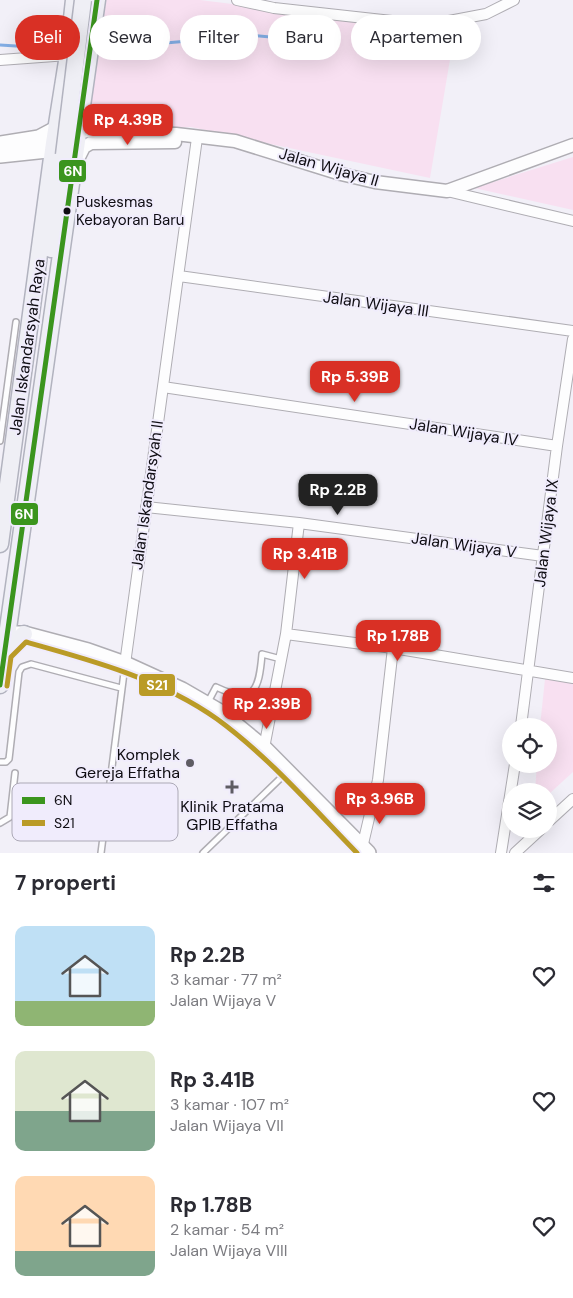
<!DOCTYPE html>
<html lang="id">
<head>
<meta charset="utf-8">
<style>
	:root { --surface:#fff; --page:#f2f2f3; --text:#2b2b33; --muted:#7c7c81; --accent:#d93025 }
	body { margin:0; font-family:"DM Sans",sans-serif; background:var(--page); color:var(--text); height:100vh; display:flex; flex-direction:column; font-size:19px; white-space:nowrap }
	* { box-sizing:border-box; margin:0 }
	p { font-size:16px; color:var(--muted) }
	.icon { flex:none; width:28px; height:28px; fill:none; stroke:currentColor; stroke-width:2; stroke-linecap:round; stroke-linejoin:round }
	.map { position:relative; height:853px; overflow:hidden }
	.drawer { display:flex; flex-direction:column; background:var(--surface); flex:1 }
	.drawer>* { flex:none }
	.banner { position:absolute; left:15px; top:15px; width:544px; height:45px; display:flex; gap:10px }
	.tools { position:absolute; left:502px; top:718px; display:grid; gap:10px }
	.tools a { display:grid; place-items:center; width:55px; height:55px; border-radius:50%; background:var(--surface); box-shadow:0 5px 20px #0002; font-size:25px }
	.price { position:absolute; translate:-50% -42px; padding:0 11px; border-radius:10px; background:var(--accent); color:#fff; font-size:16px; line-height:32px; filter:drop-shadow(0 1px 2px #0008) }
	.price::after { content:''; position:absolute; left:50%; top:30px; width:15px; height:11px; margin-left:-8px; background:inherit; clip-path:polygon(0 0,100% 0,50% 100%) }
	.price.current { background:#222; color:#fff }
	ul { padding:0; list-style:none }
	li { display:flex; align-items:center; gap:15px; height:125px; padding:0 15px }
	li span { display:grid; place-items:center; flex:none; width:140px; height:100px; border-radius:10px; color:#555 }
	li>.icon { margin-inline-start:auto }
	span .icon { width:60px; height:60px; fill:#fffc; stroke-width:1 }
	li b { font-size:21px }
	h2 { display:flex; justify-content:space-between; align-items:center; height:60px; padding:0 15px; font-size:21px }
	.pill { padding:0 18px; border-radius:22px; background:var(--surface); box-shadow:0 5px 20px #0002; font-size:18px; line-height:45px }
	.pill.current { background:var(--accent); color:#fff }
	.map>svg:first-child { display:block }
	.green { fill:#f8e0f1 }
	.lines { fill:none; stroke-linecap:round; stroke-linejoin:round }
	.stream { stroke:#83aee5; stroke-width:3 }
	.service-casing { stroke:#afadb3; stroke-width:8 }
	.minor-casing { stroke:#afadb3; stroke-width:12 }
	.tertiary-casing { stroke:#afadb3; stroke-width:15 }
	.secondary-casing { stroke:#afadb3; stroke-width:18 }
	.primary-casing { stroke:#b2b3bf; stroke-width:19 }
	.service { stroke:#fdfdfe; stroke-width:5 }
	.minor { stroke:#fdfdfe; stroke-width:10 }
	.tertiary { stroke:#fdfdfe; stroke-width:12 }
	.secondary { stroke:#fdfdfe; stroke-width:15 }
	.primary { stroke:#efeff5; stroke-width:16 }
	.primary-bridge-casing { stroke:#b2b3bf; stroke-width:19; stroke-linecap:butt }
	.primary-bridge { stroke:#efeff5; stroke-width:16 }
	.bus-1-casing { stroke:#f0ecfc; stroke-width:9 }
	.bus-2-casing { stroke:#f0ecfc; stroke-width:9 }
	.bus-1 { stroke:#3b951e; stroke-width:5 }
	.bus-2 { stroke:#ba9b27; stroke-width:5 }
	.bus-dot { fill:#0f0d13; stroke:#f0ecfc; stroke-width:2 }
	.poi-dot { fill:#5e5c63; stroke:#f0ecfc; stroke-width:2 }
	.labels { text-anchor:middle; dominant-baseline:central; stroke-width:4; stroke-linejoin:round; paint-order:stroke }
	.bus-label { font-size:15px; fill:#0f0d13; stroke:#f0ecfc; text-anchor:start }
	.street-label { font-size:16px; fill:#0f0d13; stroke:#f0ecfc }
	.poi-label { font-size:16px; fill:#0f0d13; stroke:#f0ecfc; text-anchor:end }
	.key { fill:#f0ecfc; stroke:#aca9b6; stroke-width:1 }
	.key-label { font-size:14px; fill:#0f0d13 }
	.line-badge { stroke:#f0ecfc; stroke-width:2 }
	.badge-label { font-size:14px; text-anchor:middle; font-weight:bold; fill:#fff }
</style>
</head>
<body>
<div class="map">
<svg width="573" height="853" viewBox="0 0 573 853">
	<rect width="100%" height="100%" fill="#f2f0f8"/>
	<path class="green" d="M102 0H200L427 28 456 24 430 178 191 127 83 133Z
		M573 157V210L474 188Z
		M545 679 573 683V772L549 794V791H535L537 764H549V726H540Z"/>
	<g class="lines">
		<path class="stream" d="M0 45 64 49
			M96 49 200 40 228 33 325 42"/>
		<defs>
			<path id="service" d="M0 441 16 322
				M208 702 216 687C254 705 259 691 262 654L281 659
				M0 762H6L9 759 19 672 22 667 31 664 121 688
				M0 823 10 817 15 773
				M101 853 125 665
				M203 853 287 772"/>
			<path id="minor" d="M237 0 274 8 428 25 486 14 514 0
				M0 60 68 55
				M447 191 573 221
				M179 276 573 331
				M163 387 557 446
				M146 507 299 523 543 556
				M286 634 393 648 573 678
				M125 664 197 138
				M521 726 557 446 573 339
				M264 748 286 634 299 523
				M549 821 573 799
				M362 848 378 780 393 648
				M501 853 515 764
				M515 853 541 829"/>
			<path id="tertiary" d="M80 131 176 134 235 141 341 174 375 182 447 191 573 145
				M77 161 84 147 91 143 175 142"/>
			<path id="secondary" d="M0 144 39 138 56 129
				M0 155 66 148
				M12 634H24L88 651 125 664 182 690 220 712 264 748 368 853"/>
			<path id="primary" d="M51 249 64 155
				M0 544 54 143 68 55 74 0
				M4 653 24 634
				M0 685 97 0"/>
		</defs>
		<use href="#service" class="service-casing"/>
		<use href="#minor" class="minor-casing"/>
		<use href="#tertiary" class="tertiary-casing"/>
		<use href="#secondary" class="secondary-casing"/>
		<use href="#primary" class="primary-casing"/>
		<use href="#service" class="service"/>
		<use href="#minor" class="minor"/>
		<use href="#tertiary" class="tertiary"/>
		<use href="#secondary" class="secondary"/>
		<use href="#primary" class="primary"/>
		<defs>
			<path id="primary-bridge" d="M64 155 83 0"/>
		</defs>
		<use href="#primary-bridge" class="primary-bridge-casing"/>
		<use href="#primary-bridge" class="primary-bridge"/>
		<defs>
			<path id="bus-1" d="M0 685 97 0"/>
			<path id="bus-2" d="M7 686 11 657 26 642C91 660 161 679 217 719 269 757 312 807 357 853"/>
		</defs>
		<use href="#bus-1" class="bus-1-casing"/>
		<use href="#bus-2" class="bus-2-casing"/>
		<use href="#bus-1" class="bus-1"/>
		<use href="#bus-2" class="bus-2"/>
	</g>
	<circle class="bus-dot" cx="67" cy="211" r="4.5"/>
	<g class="poi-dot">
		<circle cx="190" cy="763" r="5"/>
		<path d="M229.5 779.5h5v5h5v5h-5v5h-5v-5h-5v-5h5z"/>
	</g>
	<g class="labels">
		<g class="bus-label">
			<text x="76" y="202">Puskesmas<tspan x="76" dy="18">Kebayoran Baru</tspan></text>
		</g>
		<g class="street-label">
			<text transform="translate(329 167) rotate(16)">Jalan Wijaya II</text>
			<text transform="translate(376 304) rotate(8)">Jalan Wijaya III</text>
			<text transform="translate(27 347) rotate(-82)">Jalan Iskandarsyah Raya</text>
			<text transform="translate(464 432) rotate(9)">Jalan Wijaya IV</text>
			<text transform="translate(147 495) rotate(-82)">Jalan Iskandarsyah II</text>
			<text transform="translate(546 533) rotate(-83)">Jalan Wijaya IX</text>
			<text transform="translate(464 545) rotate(8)">Jalan Wijaya V</text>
		</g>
		<g class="poi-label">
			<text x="180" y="754">Komplek<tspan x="180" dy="18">Gereja Effatha</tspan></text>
			<text x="232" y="806" text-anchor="middle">Klinik Pratama<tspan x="232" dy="18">GPIB Effatha</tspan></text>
		</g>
	</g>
	<rect x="12" y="783" width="166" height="58" rx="8" class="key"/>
	<rect x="22" y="797" width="23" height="7" fill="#3b951e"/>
	<rect x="22" y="820" width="23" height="6" fill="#ba9b27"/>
	<g class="key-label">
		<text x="54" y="805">6N</text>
		<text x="54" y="828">S21</text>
	</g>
	<g class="line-badge">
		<rect x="58" y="159" width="29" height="24" rx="5" fill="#3b951e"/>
		<rect x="10" y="502" width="29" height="24" rx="5" fill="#3b951e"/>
		<rect x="138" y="673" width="38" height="24" rx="5" fill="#ba9b27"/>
	</g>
	<g class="badge-label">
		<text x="73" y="176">6N</text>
		<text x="24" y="519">6N</text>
		<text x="157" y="690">S21</text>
	</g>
</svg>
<div class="tools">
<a><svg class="icon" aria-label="locate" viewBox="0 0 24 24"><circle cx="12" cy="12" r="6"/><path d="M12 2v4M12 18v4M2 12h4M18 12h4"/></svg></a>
<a><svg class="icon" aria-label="layers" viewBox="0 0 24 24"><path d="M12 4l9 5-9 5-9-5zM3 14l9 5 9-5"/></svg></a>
</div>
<b class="price" style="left:128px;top:146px">Rp 4.39B</b>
<b class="price" style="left:355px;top:403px">Rp 5.39B</b>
<b class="price current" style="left:338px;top:516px">Rp 2.2B</b>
<b class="price" style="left:305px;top:580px">Rp 3.41B</b>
<b class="price" style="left:398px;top:662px">Rp 1.78B</b>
<b class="price" style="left:267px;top:730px">Rp 2.39B</b>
<b class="price" style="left:380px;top:825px">Rp 3.96B</b>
<div class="banner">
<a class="pill current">Beli</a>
<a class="pill">Sewa</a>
<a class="pill">Filter</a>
<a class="pill">Baru</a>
<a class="pill">Apartemen</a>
</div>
</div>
<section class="drawer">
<h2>7 properti<svg class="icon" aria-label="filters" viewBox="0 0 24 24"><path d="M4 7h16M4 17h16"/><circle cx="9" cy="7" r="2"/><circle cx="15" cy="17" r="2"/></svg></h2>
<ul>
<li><span style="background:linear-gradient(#bfe0f5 75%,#8fb573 0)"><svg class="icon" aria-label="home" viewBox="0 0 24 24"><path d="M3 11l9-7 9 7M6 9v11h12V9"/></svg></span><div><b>Rp 2.2B</b><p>3 kamar · 77 m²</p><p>Jalan Wijaya V</p></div><svg class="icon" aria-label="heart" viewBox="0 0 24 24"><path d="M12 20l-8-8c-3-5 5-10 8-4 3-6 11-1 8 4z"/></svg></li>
<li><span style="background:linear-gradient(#dfe7d0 60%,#7fa58c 0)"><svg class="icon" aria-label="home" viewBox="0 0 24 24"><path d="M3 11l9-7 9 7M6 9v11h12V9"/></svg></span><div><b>Rp 3.41B</b><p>3 kamar · 107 m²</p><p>Jalan Wijaya VII</p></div><svg class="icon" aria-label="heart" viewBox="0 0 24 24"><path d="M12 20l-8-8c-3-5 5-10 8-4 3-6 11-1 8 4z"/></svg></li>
<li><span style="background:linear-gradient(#ffd9b3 75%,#7fa58c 0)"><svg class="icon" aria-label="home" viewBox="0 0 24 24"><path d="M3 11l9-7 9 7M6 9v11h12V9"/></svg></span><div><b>Rp 1.78B</b><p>2 kamar · 54 m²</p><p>Jalan Wijaya VIII</p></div><svg class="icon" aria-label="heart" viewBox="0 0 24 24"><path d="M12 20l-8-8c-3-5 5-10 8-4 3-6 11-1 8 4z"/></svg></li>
</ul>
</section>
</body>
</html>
